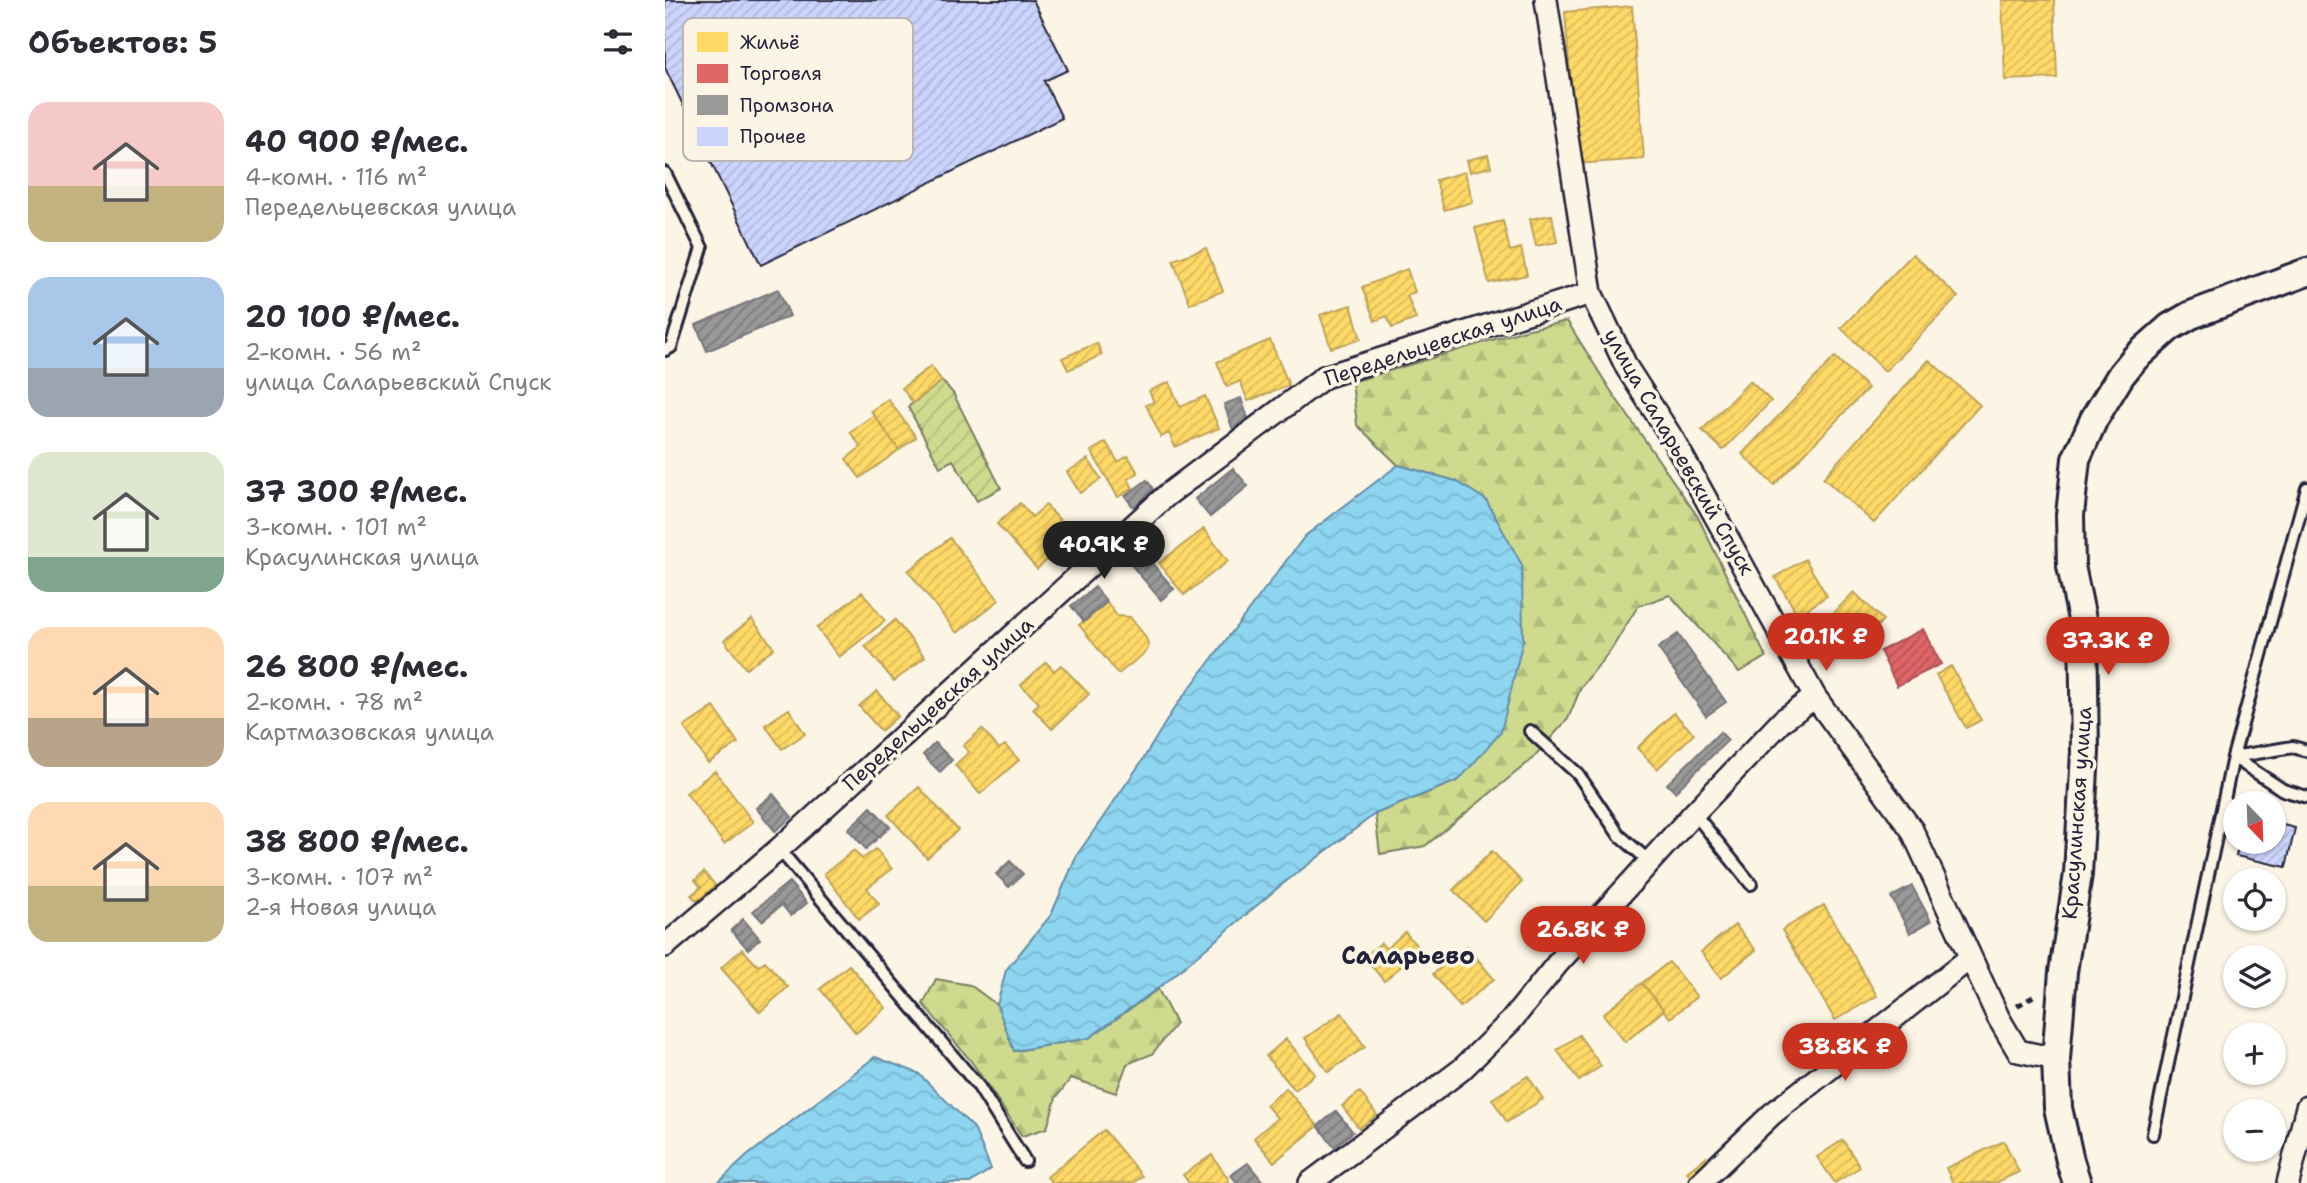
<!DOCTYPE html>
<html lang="ru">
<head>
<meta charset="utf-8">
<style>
	:root { --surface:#fff; --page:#f7f7f7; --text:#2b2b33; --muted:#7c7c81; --accent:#c8321e }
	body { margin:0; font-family:"Shantell Sans",sans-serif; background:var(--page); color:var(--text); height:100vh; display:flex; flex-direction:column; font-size:26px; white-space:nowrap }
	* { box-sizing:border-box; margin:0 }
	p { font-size:23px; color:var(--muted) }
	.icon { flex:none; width:38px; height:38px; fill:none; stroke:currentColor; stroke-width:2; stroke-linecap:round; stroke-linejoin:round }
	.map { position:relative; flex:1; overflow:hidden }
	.panel { display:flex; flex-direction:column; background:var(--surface); width:665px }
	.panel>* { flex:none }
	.needle { width:46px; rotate:157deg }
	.buttons { position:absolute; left:1558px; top:791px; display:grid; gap:14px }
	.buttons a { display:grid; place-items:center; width:63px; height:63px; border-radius:50%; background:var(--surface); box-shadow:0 2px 5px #0004; font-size:35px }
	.price { position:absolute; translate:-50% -60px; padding:0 16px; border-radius:24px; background:var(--accent); color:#fff; font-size:23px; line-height:46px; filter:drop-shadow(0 2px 4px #0008) }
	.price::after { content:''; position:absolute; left:50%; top:42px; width:21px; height:16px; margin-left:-10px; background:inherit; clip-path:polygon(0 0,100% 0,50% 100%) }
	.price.on { background:#222; color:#fff }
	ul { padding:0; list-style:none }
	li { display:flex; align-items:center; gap:21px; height:175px; padding:0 28px }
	li span { display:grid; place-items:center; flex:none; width:196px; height:140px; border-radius:21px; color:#555 }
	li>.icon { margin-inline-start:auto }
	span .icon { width:84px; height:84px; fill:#fffc; stroke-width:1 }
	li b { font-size:30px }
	h2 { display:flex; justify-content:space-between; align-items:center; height:84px; padding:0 28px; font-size:30px }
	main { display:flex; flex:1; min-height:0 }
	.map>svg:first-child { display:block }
	.forest { fill:url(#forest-firs); stroke:#787e64; stroke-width:2 }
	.garden { fill:url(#garden-furrows); stroke:#787e64; stroke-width:2 }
	.water { fill:url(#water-waves); stroke:#638da8; stroke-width:2 }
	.homes { fill:url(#homes-hatch); stroke:#bda259; stroke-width:2 }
	.shops { fill:url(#shops-hatch); stroke:#a75259; stroke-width:2 }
	.industry { fill:url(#industry-hatch); stroke:#75757d; stroke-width:2 }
	.building { fill:url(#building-hatch); stroke:#22223b; stroke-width:2 }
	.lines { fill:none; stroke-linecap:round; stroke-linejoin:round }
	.service-casing { stroke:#22223b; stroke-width:16 }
	.minor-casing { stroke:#22223b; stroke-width:26 }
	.tertiary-casing { stroke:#22223b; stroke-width:32 }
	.path { stroke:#22223b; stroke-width:4.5; stroke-dasharray:7 5; stroke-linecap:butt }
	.service { stroke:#fcf5e5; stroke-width:10 }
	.minor { stroke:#fcf5e5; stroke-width:21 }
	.tertiary { stroke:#fcf5e5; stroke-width:26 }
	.labels { text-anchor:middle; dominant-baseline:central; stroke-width:7; stroke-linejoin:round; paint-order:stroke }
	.street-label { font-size:21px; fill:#22223b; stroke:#fcf5e5 }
	.quarter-label { font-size:24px; font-weight:bold; fill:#22223b; stroke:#fcf5e5 }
	.key { fill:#fcf5e5; stroke:#bbb6b2; stroke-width:2 }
	.key-label { font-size:19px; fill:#22223b }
</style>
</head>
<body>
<main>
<section class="panel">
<h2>Объектов: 5<svg class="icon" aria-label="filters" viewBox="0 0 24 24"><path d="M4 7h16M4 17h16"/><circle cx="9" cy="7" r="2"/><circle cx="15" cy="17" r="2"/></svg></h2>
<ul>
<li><span style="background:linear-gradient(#f6c9c9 60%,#c2b280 0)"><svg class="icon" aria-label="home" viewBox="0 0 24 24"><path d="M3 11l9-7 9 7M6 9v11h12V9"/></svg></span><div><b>40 900 ₽/мес.</b><p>4-комн. · 116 m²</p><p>Передельцевская улица</p></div></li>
<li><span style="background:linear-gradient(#a9c7e8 65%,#9aa5b1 0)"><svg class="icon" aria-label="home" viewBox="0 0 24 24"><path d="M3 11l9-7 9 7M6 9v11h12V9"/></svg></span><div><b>20 100 ₽/мес.</b><p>2-комн. · 56 m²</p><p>улица Саларьевский Спуск</p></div></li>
<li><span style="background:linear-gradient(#dfe7d0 75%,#7fa58c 0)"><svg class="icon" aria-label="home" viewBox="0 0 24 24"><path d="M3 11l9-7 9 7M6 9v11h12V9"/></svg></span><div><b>37 300 ₽/мес.</b><p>3-комн. · 101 m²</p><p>Красулинская улица</p></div></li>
<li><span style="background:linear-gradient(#ffd9b3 65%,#b9a48a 0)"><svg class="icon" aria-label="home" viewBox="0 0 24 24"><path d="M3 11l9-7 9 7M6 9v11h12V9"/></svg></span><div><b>26 800 ₽/мес.</b><p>2-комн. · 78 m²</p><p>Картмазовская улица</p></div></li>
<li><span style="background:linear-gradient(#ffd9b3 60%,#c2b280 0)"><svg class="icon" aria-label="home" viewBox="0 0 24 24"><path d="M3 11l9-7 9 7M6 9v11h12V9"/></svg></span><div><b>38 800 ₽/мес.</b><p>3-комн. · 107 m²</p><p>2-я Новая улица</p></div></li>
</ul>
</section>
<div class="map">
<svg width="1642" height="1183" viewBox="0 0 1642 1183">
	<defs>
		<pattern id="forest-firs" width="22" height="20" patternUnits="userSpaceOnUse" patternTransform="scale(1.75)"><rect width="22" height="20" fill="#ceda8d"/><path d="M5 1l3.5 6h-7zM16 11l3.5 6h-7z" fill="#b1bb7b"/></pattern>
		<pattern id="garden-furrows" width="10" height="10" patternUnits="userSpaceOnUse" patternTransform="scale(1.75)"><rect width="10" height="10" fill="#ceda8d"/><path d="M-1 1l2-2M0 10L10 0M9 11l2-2" fill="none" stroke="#b1bb7b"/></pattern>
		<pattern id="water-waves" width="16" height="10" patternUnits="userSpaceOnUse" patternTransform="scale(1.75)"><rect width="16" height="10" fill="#8ed5f0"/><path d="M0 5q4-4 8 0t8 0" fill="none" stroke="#7ab7cf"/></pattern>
		<pattern id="homes-hatch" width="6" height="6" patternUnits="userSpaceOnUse" patternTransform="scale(1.75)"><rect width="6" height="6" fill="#ffd966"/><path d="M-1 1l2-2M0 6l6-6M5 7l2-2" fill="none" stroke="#daba59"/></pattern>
		<pattern id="shops-hatch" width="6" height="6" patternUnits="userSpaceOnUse" patternTransform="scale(1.75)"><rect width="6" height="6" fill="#e06666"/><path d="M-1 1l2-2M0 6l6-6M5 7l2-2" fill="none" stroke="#b55455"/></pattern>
		<pattern id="industry-hatch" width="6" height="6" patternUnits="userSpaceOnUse" patternTransform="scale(1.75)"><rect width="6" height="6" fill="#999"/><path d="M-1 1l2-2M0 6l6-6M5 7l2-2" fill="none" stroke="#7c7c7e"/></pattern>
		<pattern id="building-hatch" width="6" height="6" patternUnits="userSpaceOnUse" patternTransform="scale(1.75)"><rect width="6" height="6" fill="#cbd4fc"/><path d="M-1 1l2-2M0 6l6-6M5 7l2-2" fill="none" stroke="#aeb6d9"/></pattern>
	</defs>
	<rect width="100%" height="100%" fill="#fcf5e5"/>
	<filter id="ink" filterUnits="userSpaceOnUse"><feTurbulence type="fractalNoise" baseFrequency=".0143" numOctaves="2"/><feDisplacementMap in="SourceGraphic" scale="14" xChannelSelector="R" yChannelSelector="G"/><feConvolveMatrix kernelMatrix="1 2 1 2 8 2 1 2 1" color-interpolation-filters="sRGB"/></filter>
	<g filter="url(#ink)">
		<path class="forest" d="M902 321 946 391 1033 517 1101 657 1074 672 1005 595 973 606 946 650 916 687 903 719 865 761 760 846 715 854 710 814 794 780 791 481 733 465 692 425 687 382 860 330Z
			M271 979 305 985 332 1005 350 1051 424 1038 493 989 511 1024 487 1054 462 1064 451 1093 406 1078 391 1098 382 1128 357 1136 306 1061 258 1004Z"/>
		<path class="garden" d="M277 381 288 393 336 488 312 501 288 460 275 467 243 407Z"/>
		<path class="water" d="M733 465 791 481 821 500 857 565 858 640 836 732 794 780 710 814 615 886 500 983 424 1038 349 1051 332 1005 341 970 386 915 412 855 477 761 508 710 640 536Z
			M210 1057 253 1073 309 1128 326 1169 305 1183H53L82 1156Z"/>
		<path class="homes" d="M1337 0H1389L1392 78 1340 80Z
			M967 6 979 159 912 164 900 12Z
			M823 155 826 167 805 172 802 160Z
			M800 172 808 202 779 210 771 180Z
			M887 215 892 242 871 246 865 219Z
			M838 221 845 251 856 248 862 275 824 283 810 228Z
			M541 248 558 291 525 304 508 260Z
			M1248 254 1293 297 1220 371 1176 328Z
			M742 269 750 292 742 295 751 319 727 328 722 316 710 321 697 287Z
			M686 305 696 339 666 348 655 315Z
			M605 340 624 385 583 401 575 381 562 387 552 362Z
			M432 343 437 355 403 370 397 358Z
			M1170 357 1203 388 1109 485 1077 454Z
			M1264 360 1315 405 1209 523 1158 478Z
			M266 366 277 381 248 403 237 388Z
			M1085 381 1106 401 1058 450 1037 430Z
			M504 382 515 407 540 396 554 428 510 447 504 433 496 437 481 405 489 402 484 391Z
			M223 399 251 437 234 450 206 411Z
			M209 415 234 450 195 478 181 459 196 447 185 432Z
			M441 442 453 462 463 456 473 473 463 479 468 488 453 497 426 451Z
			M423 459 436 479 415 493 402 472Z
			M355 503 367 517 381 505 399 525 384 538 394 549 372 569 332 524Z
			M539 529 563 561 519 595 494 563Z
			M285 538 334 600 292 633 243 571Z
			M1140 559 1162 596 1133 615 1110 577Z
			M197 592 220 621 174 657 152 628Z
			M1189 592 1218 620 1184 656 1155 627Z
			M442 602 452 616 465 617 480 636 484 646 481 652 453 674 414 625Z
			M87 619 109 648 81 669 59 640Z
			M230 620 260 657 229 681 200 646Z
			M381 662 389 671 396 665 424 694 387 729 368 709 374 703 356 685Z
			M1286 666 1316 720 1301 728 1271 675Z
			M212 691 233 716 216 731 194 706Z
			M49 707 73 743 43 763 19 727Z
			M124 709 140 734 117 749 100 725Z
			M1009 713 1029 734 992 769 972 748Z
			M317 729 334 749 340 745 354 760 315 794 290 765 304 752 298 746Z
			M50 771 88 822 59 844 21 793Z
			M254 787 293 830 262 858 223 815Z
			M211 849 227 869 202 888 214 904 194 919 159 874 189 850 197 859Z
			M827 851 857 882 819 921 788 890Z
			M39 872 51 886 32 901 26 895 36 887 30 880Z
			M1159 905 1212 996 1170 1020 1117 930Z
			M1070 925 1091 950 1056 978 1036 952Z
			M740 932 755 950 719 981 699 957 716 943 721 949Z
			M802 946 829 979 795 1007 768 974Z
			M77 949 93 966 100 961 123 987 95 1012 56 968Z
			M1004 962 1032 997 1005 1018 977 983Z
			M184 965 221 1008 191 1033 155 989Z
			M977 983 999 1010 960 1042 938 1014Z
			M677 1013 700 1047 663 1072 640 1038Z
			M914 1035 936 1066 914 1081 892 1050Z
			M621 1039 650 1074 630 1090 601 1056Z
			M863 1076 878 1099 842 1122 827 1099Z
			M621 1088 653 1126 609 1162 589 1138 612 1118 601 1105Z
			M695 1092 712 1115 694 1128 677 1106Z
			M439 1130 477 1176 468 1183H387L382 1177Z
			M1178 1140 1195 1167 1170 1183 1152 1157Z
			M1339 1141 1354 1172 1330 1183H1288L1281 1168Z
			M547 1155 564 1180 560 1183H524L518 1175Z
			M1041 1157 1048 1166 1029 1180 1022 1172Z"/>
		<path class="shops" d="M1258 629 1276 664 1232 686 1215 651Z"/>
		<path class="industry" d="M113 289 125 316 42 351 31 325Z
			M576 398 585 424 568 430 559 404Z
			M568 468 583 486 545 517 530 499Z
			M482 480 490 492 468 507 460 496Z
			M476 550 509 589 496 600 463 561Z
			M430 587 442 602 419 622 406 606Z
			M1013 634 1061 702 1041 716 993 648Z
			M1055 732 1063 740 1010 792 1002 784Z
			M270 743 287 760 275 772 258 755Z
			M108 794 127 817 110 831 91 808Z
			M206 807 225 827 214 837 196 817Z
			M196 817 214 837 201 849 183 829Z
			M345 861 358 874 344 887 331 874Z
			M124 882 142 903 126 916 117 905 97 921 88 911Z
			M1247 886 1266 921 1245 933 1226 897Z
			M78 919 95 939 83 949 66 930Z
			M671 1111 688 1132 669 1147 653 1126Z
			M583 1163 599 1183H572L566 1175Z"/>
		<path class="building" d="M0 0H368L403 70 379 81 397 118 96 265 0 68Z
			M1610 823 1630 828 1621 867 1571 856 1574 842H1608Z"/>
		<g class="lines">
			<defs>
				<path id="service" d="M0 173 37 248 6 347 0 350
					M865 731 913 774 954 835 984 861
					M1568 757 1618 790 1642 797
					M1568 757 1628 747 1642 751
					M1029 813 1086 884
					M114 849 314 1087 360 1161
					M1488 1134 1568 757 1642 488"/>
				<path id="minor" d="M881 0 926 293 962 368 1009 441 1150 697 1247 830 1333 1017 1353 1051 1391 1059
					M0 946 114 849 502 495 659 377 926 293
					M645 1183 796 1070 846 1021 893 963 1029 813 1118 720 1150 697
					M1035 1183 1107 1114 1305 958
					M1623 1183 1642 1107"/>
				<path id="tertiary" d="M1412 1183 1405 1161 1393 1108 1391 1059 1398 972 1413 874 1420 752 1418 624 1406 566 1405 515 1411 459 1429 419 1456 375 1470 358 1505 327 1526 315 1642 272"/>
			</defs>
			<use href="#service" class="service-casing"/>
			<use href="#minor" class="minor-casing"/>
			<use href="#tertiary" class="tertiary-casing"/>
			<path class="path" d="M1352 1006 1369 996"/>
			<use href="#service" class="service"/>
			<use href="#minor" class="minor"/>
			<use href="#tertiary" class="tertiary"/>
		</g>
	</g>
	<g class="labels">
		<g class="street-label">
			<text transform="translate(778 341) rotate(-18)">Передельцевская улица</text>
			<text transform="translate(1014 452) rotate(60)">улица Саларьевский Спуск</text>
			<text transform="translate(273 704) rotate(-42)">Передельцевская улица</text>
			<text transform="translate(1412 813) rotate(-86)">Красулинская улица</text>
		</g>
		<g class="quarter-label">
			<text x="743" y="956">Саларьево</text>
		</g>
	</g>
	<rect x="18" y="18" width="230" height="143" rx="10" class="key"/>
	<rect x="32" y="32" width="31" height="20" fill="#ffd966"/>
	<rect x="32" y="64" width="31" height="19" fill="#e06666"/>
	<rect x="32" y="95" width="31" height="20" fill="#999"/>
	<rect x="32" y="127" width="31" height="19" fill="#cbd4fc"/>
	<g class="key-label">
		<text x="75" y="49">Жильё</text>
		<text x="75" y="80">Торговля</text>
		<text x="75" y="112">Промзона</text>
		<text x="75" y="143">Прочее</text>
	</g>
</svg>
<div class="buttons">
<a><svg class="needle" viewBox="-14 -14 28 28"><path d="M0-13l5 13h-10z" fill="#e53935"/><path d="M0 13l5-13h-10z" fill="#7c7c81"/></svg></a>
<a><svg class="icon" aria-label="locate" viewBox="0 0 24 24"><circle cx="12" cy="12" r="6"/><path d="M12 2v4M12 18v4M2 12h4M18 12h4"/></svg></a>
<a><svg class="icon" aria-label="layers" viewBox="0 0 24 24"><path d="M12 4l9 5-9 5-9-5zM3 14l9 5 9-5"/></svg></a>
<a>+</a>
<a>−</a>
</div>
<b class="price on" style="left:439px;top:581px">40.9K ₽</b>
<b class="price" style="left:1161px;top:673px">20.1K ₽</b>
<b class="price" style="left:1443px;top:677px">37.3K ₽</b>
<b class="price" style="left:918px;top:966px">26.8K ₽</b>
<b class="price" style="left:1180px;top:1083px">38.8K ₽</b>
</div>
</main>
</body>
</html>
